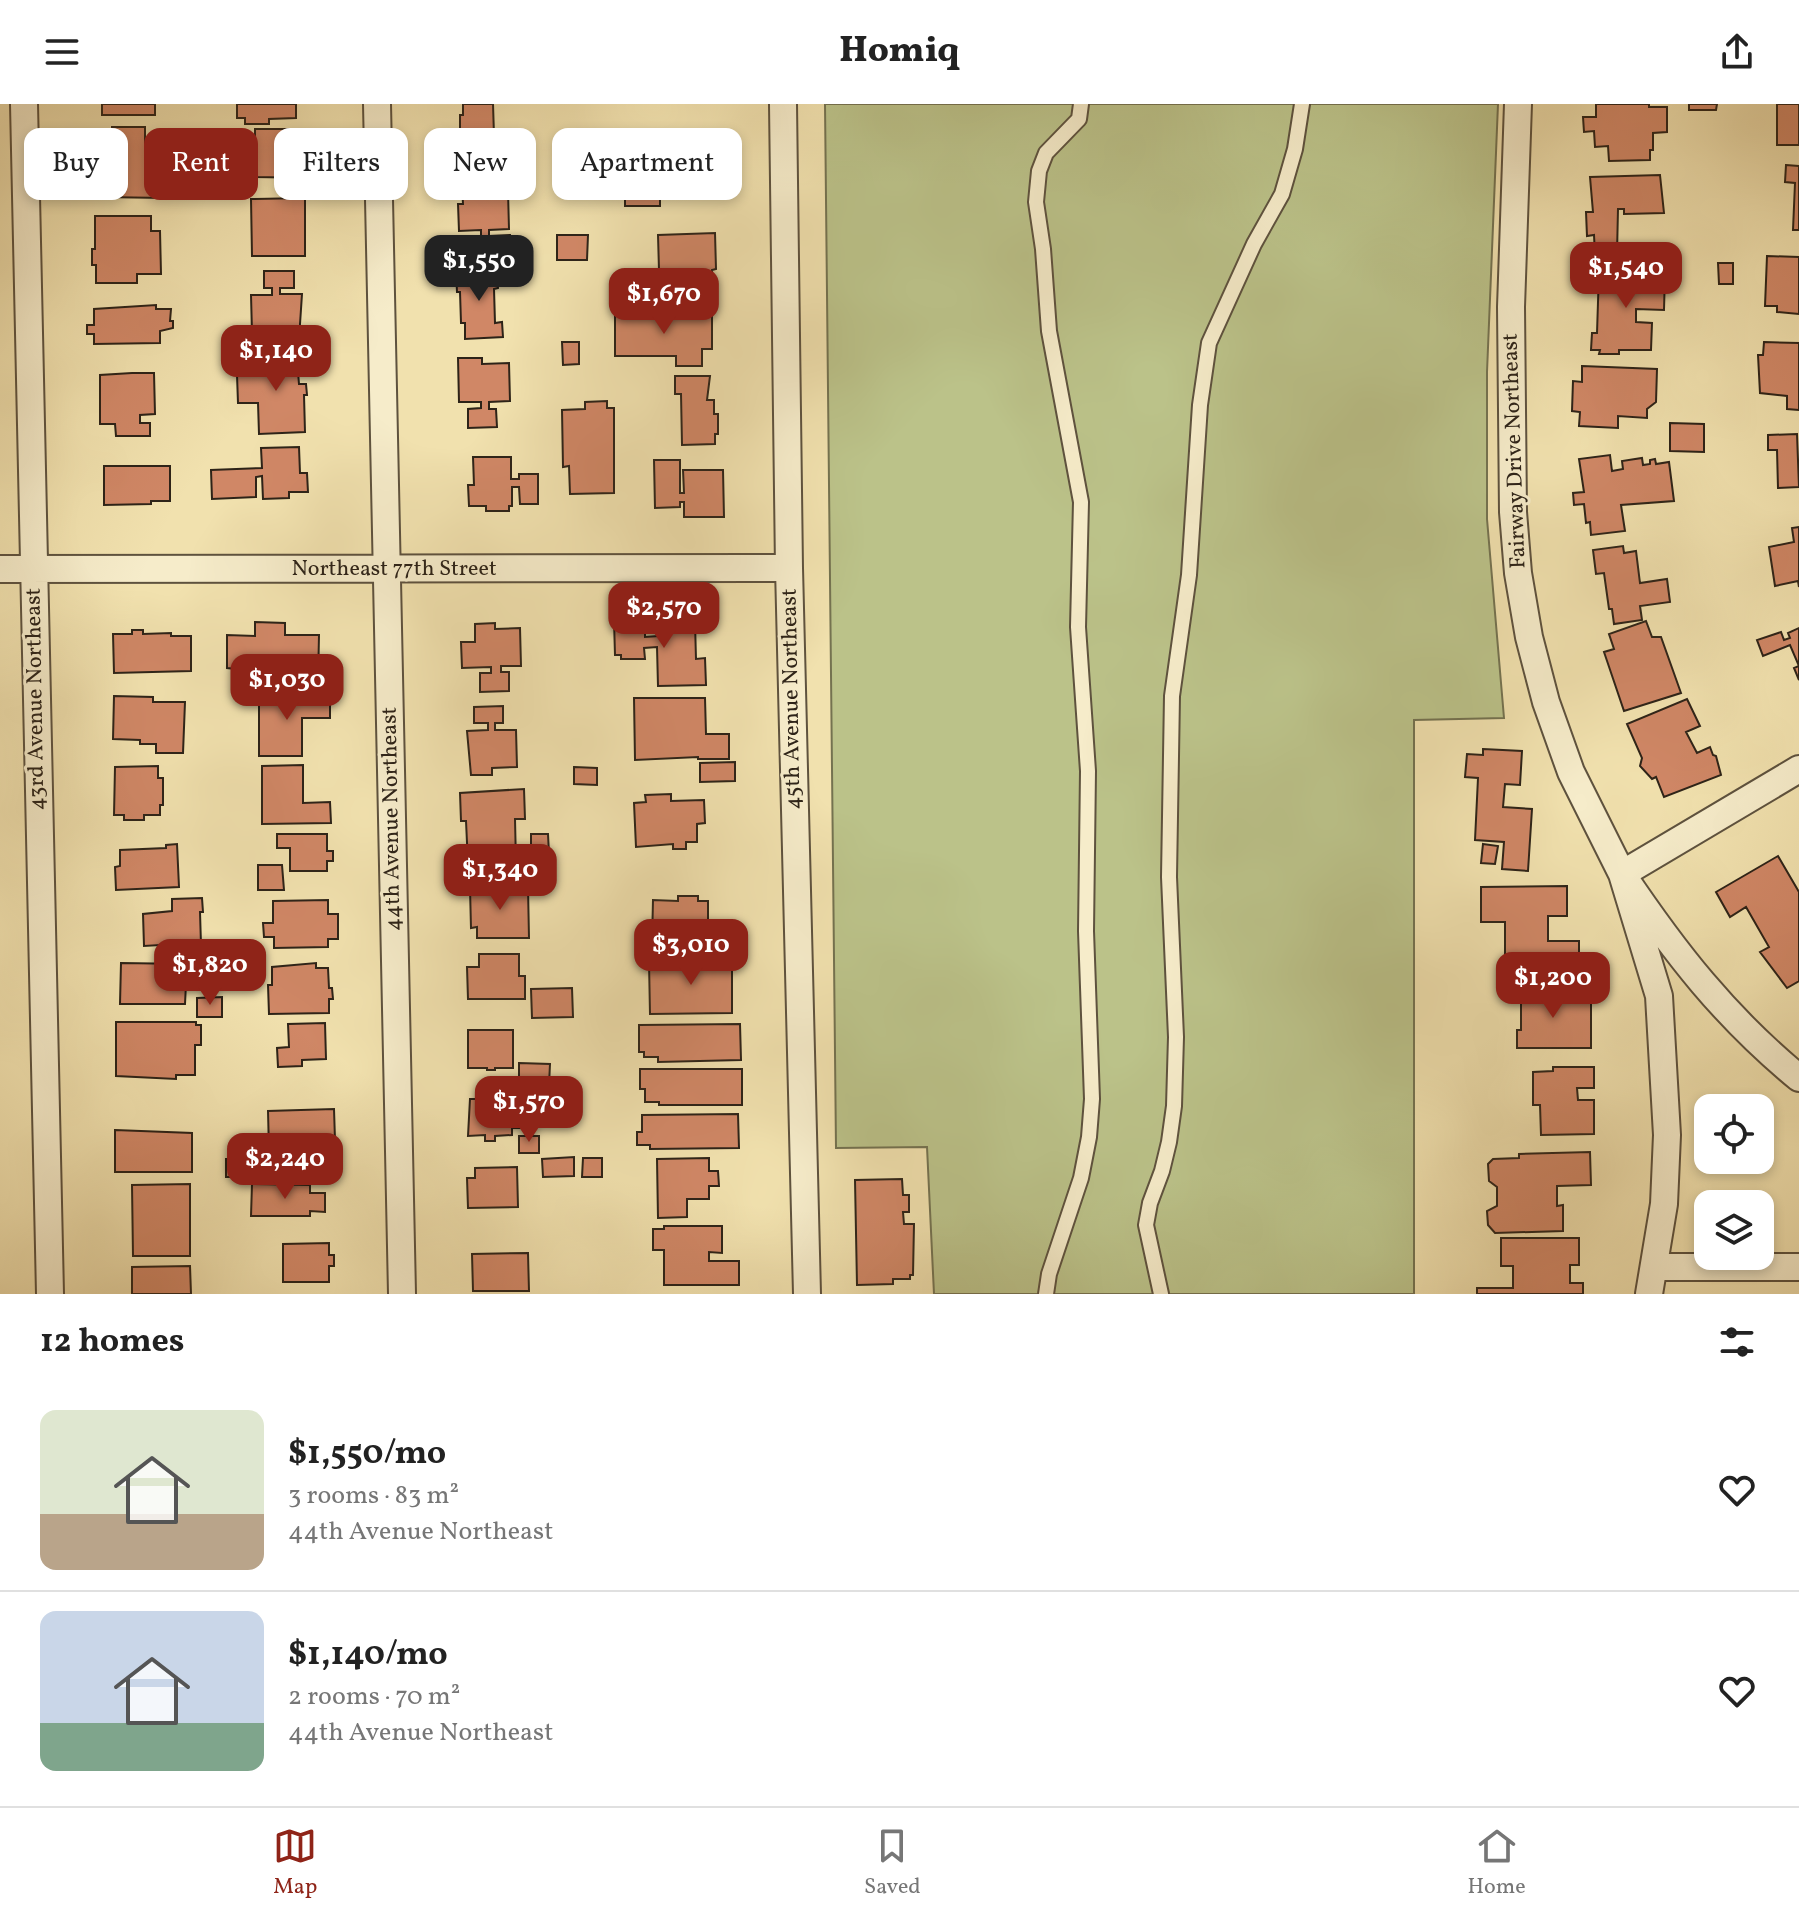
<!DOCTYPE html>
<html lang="en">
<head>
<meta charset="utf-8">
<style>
	:root { --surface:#fff; --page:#f2f2f2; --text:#222; --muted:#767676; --line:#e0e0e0; --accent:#8f2418 }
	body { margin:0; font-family:Vollkorn,serif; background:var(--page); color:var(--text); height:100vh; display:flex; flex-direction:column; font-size:30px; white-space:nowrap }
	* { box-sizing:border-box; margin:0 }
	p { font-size:26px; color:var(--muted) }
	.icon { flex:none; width:44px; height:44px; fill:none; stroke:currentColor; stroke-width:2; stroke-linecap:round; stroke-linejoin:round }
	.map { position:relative; height:1190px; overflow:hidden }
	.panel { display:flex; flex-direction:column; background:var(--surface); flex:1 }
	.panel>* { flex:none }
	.guide { position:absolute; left:24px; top:24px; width:800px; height:72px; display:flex; gap:16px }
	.controls { position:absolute; left:1694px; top:990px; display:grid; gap:16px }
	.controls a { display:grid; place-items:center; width:80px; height:80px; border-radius:16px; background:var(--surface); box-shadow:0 4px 12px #0003; font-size:40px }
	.price { position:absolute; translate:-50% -68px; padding:0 18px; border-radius:16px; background:var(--accent); color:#fff; font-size:26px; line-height:52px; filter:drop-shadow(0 2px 4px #0008) }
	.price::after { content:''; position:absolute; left:50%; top:48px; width:24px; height:18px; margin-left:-12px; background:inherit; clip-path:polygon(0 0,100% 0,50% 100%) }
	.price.current { background:#222; color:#fff }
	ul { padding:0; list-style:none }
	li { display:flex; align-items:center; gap:24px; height:200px; padding:0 40px }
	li+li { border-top:2px solid var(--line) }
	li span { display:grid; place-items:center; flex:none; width:224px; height:160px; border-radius:16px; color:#555 }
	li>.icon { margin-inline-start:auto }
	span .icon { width:96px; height:96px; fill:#fffc; stroke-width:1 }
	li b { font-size:34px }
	h2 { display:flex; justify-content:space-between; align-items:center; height:96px; padding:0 40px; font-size:34px }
	.tag { padding:0 28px; border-radius:16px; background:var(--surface); box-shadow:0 4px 12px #0003; font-size:28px; line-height:72px }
	.tag.current { background:var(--accent); color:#fff }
	header { display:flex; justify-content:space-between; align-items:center; height:104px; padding:0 40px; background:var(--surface); font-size:36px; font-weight:800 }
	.tabs { display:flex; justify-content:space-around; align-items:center; height:112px; border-top:2px solid var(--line); background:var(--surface); font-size:22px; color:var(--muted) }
	.tabs a { display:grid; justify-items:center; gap:4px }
	.tabs .current { color:var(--accent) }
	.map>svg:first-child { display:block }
	.green { fill:#bbc289; stroke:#747250; stroke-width:2 }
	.building { fill:#d08766; stroke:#2d2318; stroke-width:2 }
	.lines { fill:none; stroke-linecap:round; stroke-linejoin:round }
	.service-casing { stroke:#5e523e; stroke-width:18 }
	.minor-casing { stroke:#5e523e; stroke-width:30 }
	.service { stroke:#f6ecca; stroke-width:14 }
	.minor { stroke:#f6ecca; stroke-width:26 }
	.labels { text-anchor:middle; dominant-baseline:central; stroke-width:6; stroke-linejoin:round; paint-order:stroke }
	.street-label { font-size:22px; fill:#2d2318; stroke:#f6ecca }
</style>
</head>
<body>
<header><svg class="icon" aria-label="menu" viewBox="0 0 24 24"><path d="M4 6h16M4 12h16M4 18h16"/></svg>Homiq<svg class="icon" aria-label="share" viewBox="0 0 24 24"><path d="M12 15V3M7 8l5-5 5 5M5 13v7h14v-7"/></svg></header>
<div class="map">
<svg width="1799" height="1190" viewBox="0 0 1799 1190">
	<rect width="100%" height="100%" fill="#f1e1ae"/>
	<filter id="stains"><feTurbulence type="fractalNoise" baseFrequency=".0025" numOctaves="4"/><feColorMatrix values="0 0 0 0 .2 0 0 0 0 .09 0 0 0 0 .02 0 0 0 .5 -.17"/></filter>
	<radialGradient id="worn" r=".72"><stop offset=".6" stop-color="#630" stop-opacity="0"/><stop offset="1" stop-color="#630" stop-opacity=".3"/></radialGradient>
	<path class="green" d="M825 0H1498L1487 268V415L1504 614 1414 616V1190H934L927 1043 836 1044Z"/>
	<path class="building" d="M102 0H155V11H102Z
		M237 0H296V14L269 15V20H245V14H237Z
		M463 0H493L495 63 457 64 455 31H460V11H463Z
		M1596 0H1649V3H1667V28L1653 29V46H1650V56L1609 57 1608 42 1595 43 1594 27 1584 28 1583 13H1596Z
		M1689 0H1717L1716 6H1689Z
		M1777 0H1799V41H1777Z
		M112 23H145V46H159V51H174V76H165V94L102 93V89H93L94 49 112 46Z
		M255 25H314L313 74 255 73Z
		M661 29H709V41H715V69H706V85H667V75H661Z
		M1786 61 1799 62V126H1793L1795 79 1785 78Z
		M211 65 235 66V79H245V89L210 87Z
		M1660 71 1664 109 1624 110V105H1618L1617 150 1595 151 1594 131 1587 132 1586 108H1593L1590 73Z
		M483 80V84H499V87H508L509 125 489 126V132L510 131 511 149 468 151 467 133 481 132V126L459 127 458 100H463L462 81Z
		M625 84H660V102H625Z
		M305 94V152H252L251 95Z
		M95 112H151V127H160L161 170H137V179H96V161H92V145H95Z
		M715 129 716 165 712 166 713 203 663 204 662 181H672L671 166H659L658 131Z
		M557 131H588L587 156H557Z
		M1767 152 1799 153V210L1777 208V202H1765Z
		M1718 159H1733V180H1719Z
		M493 165V170L497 169 498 184 494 185 495 219 502 218 503 233 465 235V219H461L460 188H457L456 166Z
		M264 167H294V184H280V190H302L299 235 265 233V229H252L251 191H272V184H264Z
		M1599 167 1665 169 1664 206 1636 205V218L1652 219 1651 246H1619V250H1599L1600 246H1591L1592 229H1597Z
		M156 201V205H171L170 217H173V224L160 227V239L94 240V230H87V221H94V205Z
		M615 210H712V245H702V262H676V252H615Z
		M562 238H579V260L563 261Z
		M1764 238 1799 239V306L1787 305V292L1760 289 1758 251H1763Z
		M296 244 299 280H306L307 291H304L305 328 259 330 258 299H238L237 271 265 270 264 245Z
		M458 254H482V260L509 259 510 297 489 298V305H496L497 323 468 324V305L481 304V298H459Z
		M1582 262 1657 265 1656 298 1647 305V314L1618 312V324L1579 322 1580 308 1572 307 1573 277 1582 278Z
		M132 269H154L155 310 140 311V319H150V332H116L115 320H100V271Z
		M675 272H710L707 296H714V310H718V330H715V340L682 341 681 290H675Z
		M607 297V304H614V389L570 390 569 362 563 363 562 306 585 305V298Z
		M1670 319 1704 320V348L1670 347Z
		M1797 330 1799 383 1778 384 1777 346H1768V331Z
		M299 343 300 369H307L308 388H289V394L263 395 262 372 256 373V393L212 395 211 366 262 364 261 344Z
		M1610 351 1612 367 1623 365 1622 357 1642 354 1643 361 1650 360V356L1655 355 1656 360 1669 358 1674 397 1621 401 1625 427 1591 431 1590 418 1586 419 1584 400 1574 401 1573 389 1584 388 1579 355Z
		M473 353H511V375H519V370H538V400H520L519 383H512V402H509V407H486V402H469L468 381H474Z
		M654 356H680V389H684L683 366H723L724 413H684V398H680V403L655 404Z
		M104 362H170V397H151V400L104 401Z
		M1799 423V483L1798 477 1775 482 1769 443 1794 438 1792 424Z
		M1623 442 1624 449 1636 447 1640 479 1667 475 1670 498 1640 502 1642 516 1614 520 1612 505H1609L1604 469 1596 470 1593 446Z
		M614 516H645V533L658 532 657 519 695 518 696 555 705 554 706 581 658 582 657 543 644 544 645 555H621V551H615Z
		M1646 517 1652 533H1661L1681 589 1624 607 1604 548 1614 545 1609 530Z
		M255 518 285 519V531H319L318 579 256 578V567L227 564V531L255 532Z
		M495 519V525L520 524 521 562H501V568H509V587L480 588V569H491V563L462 564 461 538H475V520Z
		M1799 524V576L1794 564 1799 562 1790 541 1763 552 1757 536 1781 528 1784 536 1790 534 1788 529Z
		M132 526H143V530L171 529V532H191V567L114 569 113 530H132Z
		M259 591 330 592V614H302V652H259Z
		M114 592 153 593V598H185L183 649H156V640H140V636L113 635Z
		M634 594H705L706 630H729V655H698V653L635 656Z
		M1687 595 1700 622 1686 628 1697 649 1710 643 1713 651 1716 652 1721 671 1664 693 1656 673 1652 675 1640 662 1642 654 1627 620Z
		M503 602V619H495V626H516L517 663 492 664V671H471L467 627 488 626V619H474V603Z
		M1483 645 1522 647 1520 681 1505 680 1503 703 1532 705 1528 767 1502 765 1504 738 1475 736 1478 674 1465 673 1467 650 1483 651Z
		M735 658V677L700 678V659Z
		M303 661V699L330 698 331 719 262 720V662Z
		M158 662V674H163V701H160V711H144V716H124V711H114L115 663Z
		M574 663 597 664V681L574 680Z
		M524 685 525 715H515L516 759 500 760V763L488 764V760H468L466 717H461L460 689Z
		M671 690V697L704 696 705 719 697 720V738H686V745H673V740L636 743 634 699 646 698 645 691Z
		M277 730H327V747H333V757H327V767H290V744H277Z
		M531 730H548L549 750H531Z
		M177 740 179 783 116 786 115 763 120 762V746L166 744V741Z
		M1483 740 1498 742 1495 760 1481 759Z
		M1778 752 1799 788V877L1787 884 1760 848 1769 843 1746 803 1730 813 1716 788Z
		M258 761H282L284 786H258Z
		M1567 782V812H1548V837H1579V862H1505V818H1481V783Z
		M528 783 529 834H477V823L471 824 470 784Z
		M678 792H698V797H708V839H652L653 796 678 797Z
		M202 794 203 808H200L201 841 160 844V841L144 842 143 810 172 807V795Z
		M328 796V810H338V835H328V843L274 844V833H264L263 819H273V797Z
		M479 850H519V872H525V895H468L467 863H479Z
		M232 854H264V868L232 869Z
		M732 857V909L650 910 649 858Z
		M121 859 187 860 185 900H120Z
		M316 859V864H328L329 884H332L333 895H329V909L269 910 268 881H272V863Z
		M1556 880V898L1591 897V944H1517V926H1521V881Z
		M572 884 573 913 532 914 531 885Z
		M222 893V913H197V894Z
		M116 918H196V921H201V941H195V971H176V975L116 972Z
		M325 919 326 955 302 956V962L278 963 277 944 289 943 288 920Z
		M740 920 741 956 658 958V953H644V948H639V921Z
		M468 926H513V964H495V966H487V964H468Z
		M519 959 550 960 549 981H519Z
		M1553 963H1594V984H1577L1578 996H1594V1030L1541 1031 1540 1001H1533V968L1553 967Z
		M640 965H742V1001H659V998H645V985H640Z
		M528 989H553L554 1001H528Z
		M470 995H512V1006H521L522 1024H512V1031L495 1032V1037H485V1031L468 1032Z
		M334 1005 335 1036 327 1037V1045L269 1047 268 1007Z
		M738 1010 739 1044 650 1045V1041H637V1028H642V1011Z
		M115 1026 192 1029V1068H115Z
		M519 1032H539V1049H519Z
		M1590 1048 1591 1081 1557 1082V1102L1563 1101V1127L1495 1129 1488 1121 1487 1107 1497 1102V1083L1489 1077 1488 1060 1493 1055 1519 1054V1050Z
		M574 1053V1072L543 1073 542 1055Z
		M583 1054H602V1073H582Z
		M709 1054V1067H718L719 1082H709V1095H687V1113L658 1114 657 1055Z
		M226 1055H253V1073H226Z
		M517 1063 518 1103 468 1104 467 1074H475V1064Z
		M902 1075 903 1091H909V1108H903L904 1120H914L913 1171H910V1175H893V1180L857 1181 855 1076Z
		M190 1080V1152H133L132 1081Z
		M252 1080 310 1081V1089H325V1108L310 1107V1112H251Z
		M664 1122H722V1149L709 1148V1157H739V1181H664V1146H653V1125H664Z
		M1501 1134H1579V1161H1570V1179H1583V1190H1477V1184H1513V1162H1501Z
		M329 1139V1151H334V1162H329V1178H283V1140Z
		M528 1149 529 1187H473L472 1150Z
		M190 1162 191 1190H132V1163Z"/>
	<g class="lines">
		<defs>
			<path id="service" d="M1046 1190 1049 1170 1081 1074 1089 1033 1092 995 1086 827 1088 667 1078 523 1081 398 1049 227 1043 145 1036 98 1039 67 1046 49 1079 15 1081 0
				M1161 1190 1146 1121 1150 1099 1162 1067 1169 1038 1174 1002 1176 933 1169 773 1172 592 1189 471 1200 301 1209 239 1254 140 1282 90 1295 45 1302 0"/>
			<path id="minor" d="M24 0 50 1190
				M377 0 402 1190
				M783 0 789 464 807 1190
				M1518 0 1511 203 1513 408 1518 469 1529 533 1546 598 1571 668 1622 770 1659 892 1667 1031 1664 1100 1649 1190
				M0 465 789 464
				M1799 665 1622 770C1675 849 1725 913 1799 974
				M1655 1163H1799"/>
		</defs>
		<use href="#service" class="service-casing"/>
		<use href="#minor" class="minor-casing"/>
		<use href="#service" class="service"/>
		<use href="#minor" class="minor"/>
	</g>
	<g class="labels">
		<g class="street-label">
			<text transform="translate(1515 347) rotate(-92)">Fairway Drive Northeast</text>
			<text x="394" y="465">Northeast 77th Street</text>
			<text transform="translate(36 595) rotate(-91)">43rd Avenue Northeast</text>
			<text transform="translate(792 595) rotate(-91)">45th Avenue Northeast</text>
			<text transform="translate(392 715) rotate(-91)">44th Avenue Northeast</text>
		</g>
	</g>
	<rect width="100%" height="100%" filter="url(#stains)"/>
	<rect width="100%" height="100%" fill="url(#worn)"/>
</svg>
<div class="controls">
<a><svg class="icon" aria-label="locate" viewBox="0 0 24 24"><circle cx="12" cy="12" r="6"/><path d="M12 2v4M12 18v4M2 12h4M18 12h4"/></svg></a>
<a><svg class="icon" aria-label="layers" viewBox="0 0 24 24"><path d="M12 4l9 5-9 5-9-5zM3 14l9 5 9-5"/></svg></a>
</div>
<b class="price current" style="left:479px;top:199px">$1,550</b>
<b class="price" style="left:1626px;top:206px">$1,540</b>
<b class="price" style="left:664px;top:232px">$1,670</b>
<b class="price" style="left:276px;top:289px">$1,140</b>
<b class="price" style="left:664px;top:546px">$2,570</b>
<b class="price" style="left:287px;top:618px">$1,030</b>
<b class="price" style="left:500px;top:808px">$1,340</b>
<b class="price" style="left:691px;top:883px">$3,010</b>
<b class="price" style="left:210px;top:903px">$1,820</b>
<b class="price" style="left:1553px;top:916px">$1,200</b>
<b class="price" style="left:529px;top:1040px">$1,570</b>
<b class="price" style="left:285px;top:1097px">$2,240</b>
<div class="guide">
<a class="tag">Buy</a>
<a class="tag current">Rent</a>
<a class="tag">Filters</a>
<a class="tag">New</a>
<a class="tag">Apartment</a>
</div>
</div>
<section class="panel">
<h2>12 homes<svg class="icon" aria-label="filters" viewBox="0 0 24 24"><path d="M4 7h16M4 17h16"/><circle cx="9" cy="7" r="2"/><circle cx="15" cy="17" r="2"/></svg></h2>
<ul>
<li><span style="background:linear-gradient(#dfe7d0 65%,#b9a48a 0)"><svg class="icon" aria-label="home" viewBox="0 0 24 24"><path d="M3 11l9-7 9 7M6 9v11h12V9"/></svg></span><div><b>$1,550/mo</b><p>3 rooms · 83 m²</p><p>44th Avenue Northeast</p></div><svg class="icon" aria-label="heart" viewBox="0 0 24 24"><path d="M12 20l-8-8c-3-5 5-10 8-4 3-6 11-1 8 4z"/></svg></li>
<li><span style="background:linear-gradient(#c9d6e8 70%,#7fa58c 0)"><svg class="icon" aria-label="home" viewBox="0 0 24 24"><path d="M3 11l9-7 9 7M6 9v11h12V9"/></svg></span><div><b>$1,140/mo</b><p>2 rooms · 70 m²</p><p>44th Avenue Northeast</p></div><svg class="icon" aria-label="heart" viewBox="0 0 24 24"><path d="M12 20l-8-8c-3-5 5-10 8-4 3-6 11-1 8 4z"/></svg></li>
</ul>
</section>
<nav class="tabs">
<a class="current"><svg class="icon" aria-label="map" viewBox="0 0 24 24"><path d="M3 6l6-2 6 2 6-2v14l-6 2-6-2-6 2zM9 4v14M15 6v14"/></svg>Map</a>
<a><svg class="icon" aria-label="saved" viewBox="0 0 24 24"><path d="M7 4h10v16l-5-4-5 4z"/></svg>Saved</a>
<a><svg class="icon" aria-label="home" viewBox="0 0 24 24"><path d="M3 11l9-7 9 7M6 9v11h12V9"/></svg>Home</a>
</nav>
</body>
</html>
